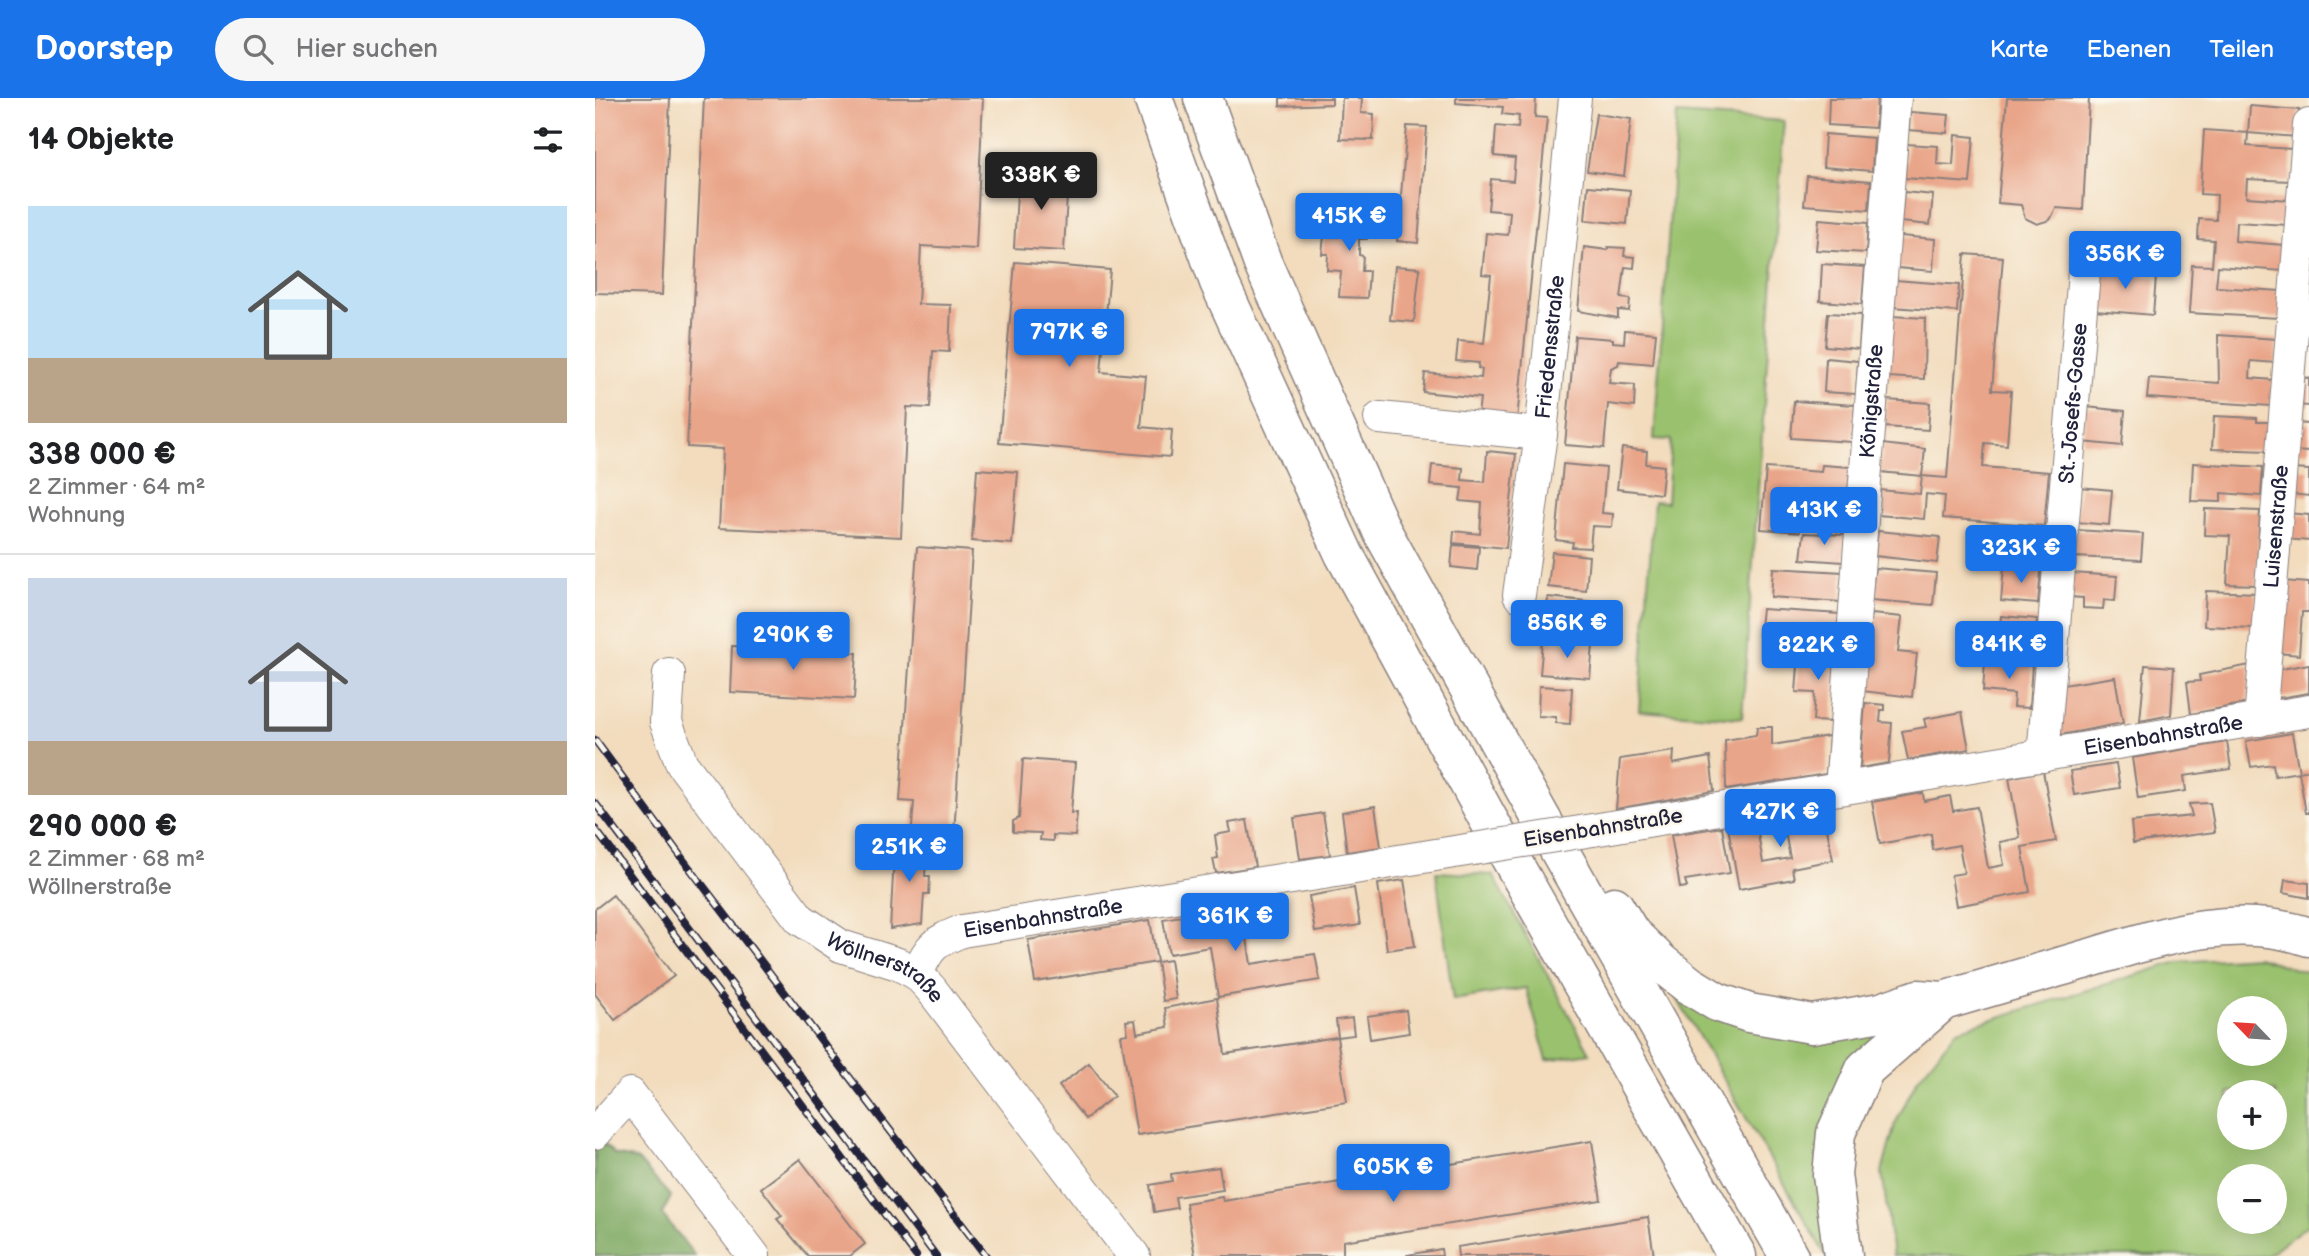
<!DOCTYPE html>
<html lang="de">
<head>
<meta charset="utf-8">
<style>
	:root { --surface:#fff; --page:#f6f6f6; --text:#202124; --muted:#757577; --line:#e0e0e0; --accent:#1a73e8 }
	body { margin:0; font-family:"Balsamiq Sans",sans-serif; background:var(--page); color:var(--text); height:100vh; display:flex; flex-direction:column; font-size:26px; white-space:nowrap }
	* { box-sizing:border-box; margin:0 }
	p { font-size:23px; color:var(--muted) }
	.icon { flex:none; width:38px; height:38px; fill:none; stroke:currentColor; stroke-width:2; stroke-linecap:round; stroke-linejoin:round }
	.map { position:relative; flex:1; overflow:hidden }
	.side { display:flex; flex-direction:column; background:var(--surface); width:595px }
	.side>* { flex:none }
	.needle { width:46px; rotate:295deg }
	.fabs { position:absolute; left:1622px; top:898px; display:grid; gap:14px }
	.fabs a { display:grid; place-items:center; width:70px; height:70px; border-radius:50%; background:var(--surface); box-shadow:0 7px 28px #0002; font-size:35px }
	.price { position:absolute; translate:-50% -60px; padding:0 16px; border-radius:7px; background:var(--accent); color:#fff; font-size:23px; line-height:46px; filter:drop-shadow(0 2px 4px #0008) }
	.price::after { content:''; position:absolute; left:50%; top:42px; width:21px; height:16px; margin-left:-10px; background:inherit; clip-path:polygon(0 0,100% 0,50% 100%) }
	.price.selected { background:#222; color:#fff }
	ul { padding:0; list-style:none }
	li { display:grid; align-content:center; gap:14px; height:371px; padding:0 28px }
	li+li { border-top:2px solid var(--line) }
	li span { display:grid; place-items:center; height:217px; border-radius:0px; color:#555 }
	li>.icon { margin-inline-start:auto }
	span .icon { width:126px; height:126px; fill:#fffc; stroke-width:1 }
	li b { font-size:30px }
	h2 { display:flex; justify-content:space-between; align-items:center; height:84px; padding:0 28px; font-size:30px }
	header { display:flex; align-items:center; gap:42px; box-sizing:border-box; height:98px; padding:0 35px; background:var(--accent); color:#fff }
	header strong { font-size:33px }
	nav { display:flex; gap:38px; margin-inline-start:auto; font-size:24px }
	.search { width:490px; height:63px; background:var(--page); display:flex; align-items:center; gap:18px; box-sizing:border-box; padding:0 24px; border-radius:38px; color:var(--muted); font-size:26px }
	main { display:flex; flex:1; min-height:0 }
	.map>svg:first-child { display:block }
	.green { fill:#9ac16d; stroke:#5e7254; stroke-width:2; fill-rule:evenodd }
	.forest { fill:#7ba760; stroke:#4e644e; stroke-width:2 }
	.building { fill:#e9a589 }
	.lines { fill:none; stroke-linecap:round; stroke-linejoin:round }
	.minor-casing { stroke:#8a7f7c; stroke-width:34 }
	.trunk-casing { stroke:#8a7f7c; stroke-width:41 }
	.minor { stroke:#fff; stroke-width:32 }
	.trunk { stroke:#fff; stroke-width:38 }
	.rail-casing { stroke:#22223b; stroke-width:8 }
	.rail { stroke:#fbf7ec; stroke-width:5; stroke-dasharray:16; stroke-linecap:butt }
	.minor-bridge-casing { stroke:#8a7f7c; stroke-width:34; stroke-linecap:butt }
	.minor-bridge { stroke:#fff; stroke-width:32 }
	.labels { text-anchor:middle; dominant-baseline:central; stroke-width:5; stroke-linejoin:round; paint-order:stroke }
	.street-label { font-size:21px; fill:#22223b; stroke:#fbf7ec }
</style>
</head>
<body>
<header>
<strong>Doorstep</strong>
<div class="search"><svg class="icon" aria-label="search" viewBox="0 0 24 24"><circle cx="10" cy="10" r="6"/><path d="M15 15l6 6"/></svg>Hier suchen</div>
<nav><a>Karte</a><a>Ebenen</a><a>Teilen</a></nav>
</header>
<main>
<section class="side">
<h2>14 Objekte<svg class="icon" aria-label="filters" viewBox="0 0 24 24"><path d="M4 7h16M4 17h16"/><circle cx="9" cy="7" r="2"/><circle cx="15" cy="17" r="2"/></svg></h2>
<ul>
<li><span style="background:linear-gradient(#bfe0f5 70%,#b9a48a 0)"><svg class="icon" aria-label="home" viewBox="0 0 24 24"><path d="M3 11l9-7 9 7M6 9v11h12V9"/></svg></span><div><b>338 000 €</b><p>2 Zimmer · 64 m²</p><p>Wohnung</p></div></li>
<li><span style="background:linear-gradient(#c9d6e8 75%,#b9a48a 0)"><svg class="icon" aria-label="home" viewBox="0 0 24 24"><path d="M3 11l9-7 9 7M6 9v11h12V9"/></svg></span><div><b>290 000 €</b><p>2 Zimmer · 68 m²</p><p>Wöllnerstraße</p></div></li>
</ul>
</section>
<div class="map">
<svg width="1714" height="1158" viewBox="0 0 1714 1158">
	<rect width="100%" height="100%" fill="#fbf7ec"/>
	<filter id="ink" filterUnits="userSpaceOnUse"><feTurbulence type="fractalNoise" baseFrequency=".0143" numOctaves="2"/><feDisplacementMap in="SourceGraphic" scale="14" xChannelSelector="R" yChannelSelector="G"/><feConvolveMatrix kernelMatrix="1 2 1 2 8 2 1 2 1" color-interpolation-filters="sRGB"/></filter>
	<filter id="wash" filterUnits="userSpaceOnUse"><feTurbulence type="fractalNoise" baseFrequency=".00686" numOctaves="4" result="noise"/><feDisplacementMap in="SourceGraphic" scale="28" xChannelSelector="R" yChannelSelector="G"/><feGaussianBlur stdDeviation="1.57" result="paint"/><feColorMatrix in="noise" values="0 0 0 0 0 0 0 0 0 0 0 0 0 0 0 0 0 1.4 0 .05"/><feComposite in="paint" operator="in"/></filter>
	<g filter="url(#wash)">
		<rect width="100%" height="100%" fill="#f2dcbd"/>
		<path class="green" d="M1082 16 1189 23 1147 620 1044 613 1059 403 1072 404 1076 342 1059 341Z
			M841 774 898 777 995 955 952 962 931 890 858 902Z
			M1662 859 1714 875V1126L1671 1158H1298L1287 1074 1300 1026 1322 982 1362 932 1583 864ZM1680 910V956H1634V910ZM1680 994V1040H1634V994ZM1680 1078V1124H1634V1078Z
			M1080 897 1298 922 1271 954 1231 1158Z"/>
		<path class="forest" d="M5 1042 20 1057 43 1062 76 1099 67 1116 100 1158H0V1048Z"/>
		<g id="blocks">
			<path class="building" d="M0 0H75L67 197 0 195Z
				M109 0H388L381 151 326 148 323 206 356 207 354 254 338 253 335 310 312 309 306 439 124 430 128 351 92 349Z
				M685 0H737V6L685 8Z
				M747 0H767L766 15 779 16 778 42 745 41Z
				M861 0H941L940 19 952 20 922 322 883 318 885 300 828 294 830 275 886 280 887 271 883 270 884 265 861 263 863 243 889 245 896 177 887 176 891 135 913 137 915 114 893 112 896 81 918 83 920 60 899 58 901 28 923 30 924 18 907 16 908 9 861 5Z
				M1234 0H1282L1280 30 1233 27Z
				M1412 0H1494L1488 112 1461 110 1455 122 1442 126 1430 120 1426 107 1403 105Z
				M1655 8 1704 12 1702 39 1653 35 1652 48 1697 51 1695 83 1652 81 1651 99 1695 102 1693 127 1641 124 1640 143 1689 147 1688 173 1623 168 1621 189 1686 193 1684 220 1594 215 1597 167 1617 168 1619 142 1603 141 1604 121 1621 122 1622 97 1605 96 1609 32 1653 35Z
				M1315 14 1354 17 1352 35 1314 32Z
				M1001 16 1036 21 1029 78 992 73Z
				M812 28 832 29 823 145 802 143Z
				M1230 36 1279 40 1277 73 1228 69Z
				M1360 37 1379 39 1375 85 1310 80 1312 46 1343 48 1342 66 1358 67Z
				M423 76 473 79 469 153 419 150Z
				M1212 78 1276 83 1274 112 1209 107Z
				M993 88 1035 92 1032 126 990 122Z
				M1309 94 1338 97 1335 127 1306 124Z
				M745 110 774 113 772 141H764V157L768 158 767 173H774L772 200 744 199 746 173 732 172 733 156H727L729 138 743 139Z
				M1224 121 1273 125 1271 155 1221 152Z
				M1305 138 1340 141 1338 173 1302 170Z
				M989 149 1013 152V149L1030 150 1029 158 1040 159 1039 170 1030 169 1028 185 1026 200 1035 201 1034 213 1023 212V220L983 213Z
				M1370 156 1408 159 1397 292 1416 293 1412 347 1390 345 1388 369 1454 374 1449 428 1348 420 1350 398 1331 396 1329 421 1283 417 1285 392 1325 396 1327 378 1285 374 1288 346 1330 351 1327 378 1352 380Z
				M420 164 515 172 506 274 551 278 546 329 577 332 575 359 404 345Z
				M1509 165 1534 167 1533 176 1561 179 1558 217 1500 212 1504 174H1508Z
				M1227 166 1270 169 1267 206 1225 203Z
				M800 168 825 170 819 224 795 222Z
				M1300 182 1364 187 1362 214 1298 209Z
				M1233 215 1266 217 1264 251 1230 248Z
				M1296 218 1330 220 1329 281 1292 279Z
				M1030 232 1061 235 1058 266 1024 263 1023 267 1016 270 1014 285 1040 287 1039 309 1013 306 1009 350 970 347 980 238 1018 241V244L1029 245Z
				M1623 237 1682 241 1681 265 1656 263 1655 280 1678 282 1676 308 1552 300 1554 280 1624 285Z
				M1231 260 1263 263 1261 296 1229 294Z
				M1704 279 1714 280V308L1702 307Z
				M1291 302 1335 305 1333 332 1290 329Z
				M1199 303 1260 307 1257 344 1196 340Z
				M1491 309 1530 313 1527 348 1488 344Z
				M1619 318 1662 320V324H1674L1672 353 1617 351Z
				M1699 325 1714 326V354L1698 353Z
				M1027 350 1052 353 1051 366 1069 368 1066 396 1022 391Z
				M892 353 921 356 911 450 858 445 859 433 885 436 887 405 865 403 867 390 835 387 837 367 868 370 867 382 890 384Z
				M1598 365 1668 369 1666 398 1626 395V404L1596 403Z
				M968 366 1011 370 1007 415 1018 416 1017 429 997 428 995 450 977 449 978 444 961 442Z
				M1227 367 1255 369 1251 428 1218 425 1220 394 1208 393 1205 434 1166 431 1171 370 1226 374Z
				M382 371 423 374 417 446 377 443Z
				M1696 371 1714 372V398L1695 396Z
				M1484 389 1517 392 1514 427 1481 424Z
				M1610 411 1665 413 1661 487 1632 486 1635 438 1609 437Z
				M1692 415 1714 417V443L1691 441Z
				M1480 432 1548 436 1546 462 1479 459Z
				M1283 433 1345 439 1342 465 1280 458Z
				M1209 435 1251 437 1248 464 1206 461Z
				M858 447 884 449 882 472 856 469Z
				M322 449 377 453 359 736 333 735V742L316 741 319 704 305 703Z
				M957 454 994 458 991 493 953 489Z
				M1409 469 1446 471 1443 506 1406 503Z
				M1178 470 1248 474 1246 504 1176 499Z
				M1280 470 1341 475 1338 507 1276 502Z
				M1477 475 1522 478 1520 503 1509 502 1508 511 1488 510V500L1475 499Z
				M1687 483 1714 485V514H1707L1704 557 1682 555Z
				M1611 493 1661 495 1659 530 1609 528Z
				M953 499 1000 504 998 526 988 525 986 540 949 536Z
				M1167 511 1245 516 1243 542 1164 537Z
				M1276 516 1307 519 1303 554 1322 556 1317 599 1267 593Z
				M1406 518 1442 521 1439 556 1403 554Z
				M948 543 998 547 995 580 945 576Z
				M137 548 262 555 259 601 135 594Z
				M1204 554 1242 557 1237 624 1218 623 1220 595 1201 594Z
				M1390 563 1437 566 1434 610 1418 609 1419 596 1388 593Z
				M1714 566V595L1684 600 1679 595 1681 572Z
				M1550 567 1579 569 1576 617 1545 623Z
				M1655 567 1652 605 1596 616 1592 584 1605 583 1604 577Z
				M1520 579 1528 625 1465 637 1468 587Z
				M944 588 977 590 975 626 961 625V619L943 618Z
				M1270 605 1290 607V612H1286L1285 624 1297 625 1294 665 1265 670Z
				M1367 614 1374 651 1313 662 1307 633 1331 629 1329 621Z
				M1162 629H1177V647L1234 638 1231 676 1131 692 1130 642 1161 637Z
				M1697 635 1704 674 1680 678 1678 666 1656 669 1651 643Z
				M1632 644 1636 671 1589 678 1591 693 1543 700 1537 660Z
				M1079 653 1078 666 1115 659 1119 693 1021 711 1025 661Z
				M428 661 480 665 476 715H482L480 738 458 737V743L445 742 446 735 418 734V723L424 720Z
				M1521 666 1525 690 1479 697 1475 673Z
				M1714 672V715H1711L1704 674Z
				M1448 673 1461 743 1427 749 1435 794 1361 808 1356 777 1369 775 1364 747 1338 752 1336 736 1285 746 1277 704 1328 695 1329 703 1355 698 1358 713 1382 709 1393 770 1409 767 1405 744 1425 740 1414 680Z
				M1615 705 1620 734 1538 745 1536 724 1597 718 1594 706Z
				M780 708 786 749 752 754 747 714Z
				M1228 710 1238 762 1197 770 1199 781 1144 791 1133 729 1161 724 1168 765 1195 760 1187 718Z
				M728 715 735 757 705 761 699 720Z
				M652 722 660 769 621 775 618 761 623 760 620 737 636 734 634 725Z
				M1127 729 1135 775 1090 782 1092 789 1085 790 1076 737Z
				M300 742 332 744 330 778H335L334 796H329L327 826 295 831Z
				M809 782 820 848 792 852 783 786Z
				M1690 782 1714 785V800L1688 795Z
				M759 790 765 827 720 834 714 798Z
				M18 797 79 878 20 922 0 896V811Z
				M647 808 656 866 720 856 725 882 623 899 615 849 574 856 568 821Z
				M555 822 562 864 440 884 433 842Z
				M575 862 581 901 568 903 562 864Z
				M622 900 630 956 742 939 752 1004 542 1037 526 937 533 936 531 923 540 922 542 935 573 929 570 910Z
				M811 912 814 935 775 941 772 918Z
				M757 920 759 937 743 939 741 922Z
				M494 965 519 998 490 1021 464 988Z
				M997 1043 1006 1102 748 1143V1158H600L591 1105 627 1099 628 1103Z
				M205 1061 270 1146 255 1158H213L182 1121 187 1118 166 1090Z
				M624 1069 628 1092 580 1099 582 1110 559 1114 555 1087 577 1083 576 1076Z
				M1053 1119 1059 1158H863L862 1149Z
				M846 1151 847 1158H812V1157Z"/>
		</g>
	</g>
	<g filter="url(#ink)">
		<use href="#blocks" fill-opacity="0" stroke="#8a7f7c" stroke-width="2"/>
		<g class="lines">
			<defs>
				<g id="minor">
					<path d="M785 320 946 336"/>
					<path id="s1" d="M924 497 946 336 980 0"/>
					<path id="s2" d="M74 576 71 624 87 666 205 821 246 848 303 866 322 876 336 891 539 1158"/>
					<path id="s3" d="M1665 622 1714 27"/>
					<path id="s4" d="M1448 658 1490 163"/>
					<path id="s5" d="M1246 690 1300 0"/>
					<path id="s6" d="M998 732 1714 613"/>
					<path id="s7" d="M322 876C334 848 339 844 367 833L878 751"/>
					<path d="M0 1035 35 996 159 1158"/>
				</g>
				<path id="trunk" d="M558 0 624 184 749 456 892 719 1142 1158
					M608 0 668 166 787 433 943 715 1194 1158
					M1019 808 1036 836 1066 865 1094 887 1122 904 1154 915 1217 926 1286 914 1323 901 1348 903C1394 889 1441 876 1488 862 1562 840 1637 813 1714 839
					M1248 1158 1237 1077 1241 1035 1270 971 1348 903"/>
			</defs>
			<use href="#minor" class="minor-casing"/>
			<use href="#trunk" class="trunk-casing"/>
			<use href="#minor" class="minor"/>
			<use href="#trunk" class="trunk"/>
			<defs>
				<path id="rail" d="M0 642 90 764 391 1158
					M0 705 341 1158
					M0 731 321 1158"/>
			</defs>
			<use href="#rail" class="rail-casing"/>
			<use href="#rail" class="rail"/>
			<defs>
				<path id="minor-bridge" d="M878 751 998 732"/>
			</defs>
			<use href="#minor-bridge" class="minor-bridge-casing"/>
			<use href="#minor-bridge" class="minor-bridge"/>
		</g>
	</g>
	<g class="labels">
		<g class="street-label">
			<text stroke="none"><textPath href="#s1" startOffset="250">Friedensstraße</textPath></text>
			<text stroke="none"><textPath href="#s5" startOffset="388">Königstraße</textPath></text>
			<text stroke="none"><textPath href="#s4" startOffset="354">St.-Josefs-Gasse</textPath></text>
			<text stroke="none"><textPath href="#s3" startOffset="194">Luisenstraße</textPath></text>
			<text stroke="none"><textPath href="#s6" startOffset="578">Eisenbahnstraße</textPath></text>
			<text transform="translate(1008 730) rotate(-9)">Eisenbahnstraße</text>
			<text stroke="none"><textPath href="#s7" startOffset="147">Eisenbahnstraße</textPath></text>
			<text stroke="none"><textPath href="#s2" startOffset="387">Wöllnerstraße</textPath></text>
		</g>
	</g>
</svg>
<div class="fabs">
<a><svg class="needle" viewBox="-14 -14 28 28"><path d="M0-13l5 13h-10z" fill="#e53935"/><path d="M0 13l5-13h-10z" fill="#757577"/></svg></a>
<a>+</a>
<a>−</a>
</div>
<b class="price selected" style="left:446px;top:114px">338K €</b>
<b class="price" style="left:754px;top:155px">415K €</b>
<b class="price" style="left:1530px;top:193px">356K €</b>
<b class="price" style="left:474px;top:271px">797K €</b>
<b class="price" style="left:1229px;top:449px">413K €</b>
<b class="price" style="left:1426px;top:487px">323K €</b>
<b class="price" style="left:972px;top:562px">856K €</b>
<b class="price" style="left:198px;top:574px">290K €</b>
<b class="price" style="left:1414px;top:583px">841K €</b>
<b class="price" style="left:1223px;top:584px">822K €</b>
<b class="price" style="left:1185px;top:751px">427K €</b>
<b class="price" style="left:314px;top:786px">251K €</b>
<b class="price" style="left:640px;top:855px">361K €</b>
<b class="price" style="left:798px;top:1106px">605K €</b>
</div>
</main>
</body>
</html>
